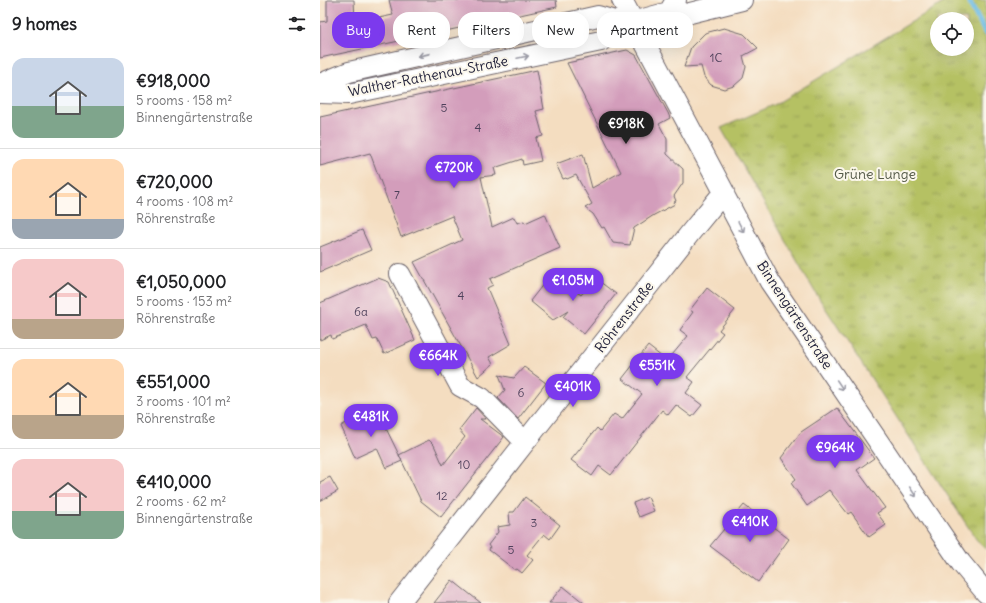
<!DOCTYPE html>
<html lang="en">
<head>
<meta charset="utf-8">
<style>
	:root { --surface:#fff; --page:#f2f2f2; --text:#202124; --muted:#757577; --line:#e0e0e0; --accent:#7c3aed }
	body { margin:0; font-family:Delius,sans-serif; background:var(--page); color:var(--text); height:100vh; display:flex; flex-direction:column; font-size:15px; white-space:nowrap }
	* { box-sizing:border-box; margin:0 }
	p { font-size:13px; color:var(--muted) }
	.icon { flex:none; width:22px; height:22px; fill:none; stroke:currentColor; stroke-width:2; stroke-linecap:round; stroke-linejoin:round }
	.map { position:relative; flex:1; overflow:hidden }
	.side { display:flex; flex-direction:column; background:var(--surface); width:320px }
	.side>* { flex:none }
	.top-card { position:absolute; left:12px; top:12px; width:380px; height:36px; display:flex; gap:8px }
	.controls { position:absolute; left:610px; top:12px; display:grid; gap:8px }
	.controls a { display:grid; place-items:center; width:44px; height:44px; border-radius:50%; background:var(--surface); box-shadow:0 4px 16px #0002; font-size:20px }
	.price { position:absolute; translate:-50% -34px; padding:0 9px; border-radius:14px; background:var(--accent); color:#fff; font-size:13px; line-height:26px; filter:drop-shadow(0 1px 2px #0008) }
	.price::after { content:''; position:absolute; left:50%; top:24px; width:12px; height:9px; margin-left:-6px; background:inherit; clip-path:polygon(0 0,100% 0,50% 100%) }
	.price.selected { background:#222; color:#fff }
	ul { padding:0; list-style:none }
	li { display:flex; align-items:center; gap:12px; height:100px; padding:0 12px }
	li+li { border-top:1px solid var(--line) }
	li span { display:grid; place-items:center; flex:none; width:112px; height:80px; border-radius:12px; color:#555 }
	li>.icon { margin-inline-start:auto }
	span .icon { width:48px; height:48px; fill:#fffc; stroke-width:1 }
	li b { font-size:17px }
	h2 { display:flex; justify-content:space-between; align-items:center; height:48px; padding:0 12px; font-size:17px }
	.pill { padding:0 14px; border-radius:16px; background:var(--surface); box-shadow:0 4px 16px #0002; font-size:14px; line-height:36px }
	.pill.selected { background:var(--accent); color:#fff }
	main { display:flex; flex:1; min-height:0 }
	.map>svg:first-child { display:block }
	.park { fill:url(#park-tufts); stroke:#6c724f; fill-rule:evenodd }
	.lines { fill:none; stroke-linecap:round; stroke-linejoin:round }
	.stream { stroke:#6bbce6; stroke-width:5.5 }
	.building { fill:#d39dbb }
	.street-casing { stroke:#6c636a; stroke-width:22 }
	.street { stroke:#fff; stroke-width:20 }
	.oneway { stroke:#9c9ca7 }
	.labels { text-anchor:middle; dominant-baseline:central; stroke-width:4; stroke-linejoin:round; paint-order:stroke }
	.number-label { font-size:12px; fill:#4e415b }
	.street-label { font-size:14px; fill:#22223b; stroke:#fbf7ec }
	.park-label { font-size:14px; fill:#555a49; stroke:#fbf7ec }
</style>
</head>
<body>
<main>
<section class="side">
<h2>9 homes<svg class="icon" aria-label="filters" viewBox="0 0 24 24"><path d="M4 7h16M4 17h16"/><circle cx="9" cy="7" r="2"/><circle cx="15" cy="17" r="2"/></svg></h2>
<ul>
<li><span style="background:linear-gradient(#c9d6e8 60%,#7fa58c 0)"><svg class="icon" aria-label="home" viewBox="0 0 24 24"><path d="M3 11l9-7 9 7M6 9v11h12V9"/></svg></span><div><b>€918,000</b><p>5 rooms · 158 m²</p><p>Binnengärtenstraße</p></div></li>
<li><span style="background:linear-gradient(#ffd9b3 75%,#9aa5b1 0)"><svg class="icon" aria-label="home" viewBox="0 0 24 24"><path d="M3 11l9-7 9 7M6 9v11h12V9"/></svg></span><div><b>€720,000</b><p>4 rooms · 108 m²</p><p>Röhrenstraße</p></div></li>
<li><span style="background:linear-gradient(#f6c9c9 75%,#b9a48a 0)"><svg class="icon" aria-label="home" viewBox="0 0 24 24"><path d="M3 11l9-7 9 7M6 9v11h12V9"/></svg></span><div><b>€1,050,000</b><p>5 rooms · 153 m²</p><p>Röhrenstraße</p></div></li>
<li><span style="background:linear-gradient(#ffd9b3 70%,#b9a48a 0)"><svg class="icon" aria-label="home" viewBox="0 0 24 24"><path d="M3 11l9-7 9 7M6 9v11h12V9"/></svg></span><div><b>€551,000</b><p>3 rooms · 101 m²</p><p>Röhrenstraße</p></div></li>
<li><span style="background:linear-gradient(#f6c9c9 65%,#7fa58c 0)"><svg class="icon" aria-label="home" viewBox="0 0 24 24"><path d="M3 11l9-7 9 7M6 9v11h12V9"/></svg></span><div><b>€410,000</b><p>2 rooms · 62 m²</p><p>Binnengärtenstraße</p></div></li>
</ul>
</section>
<div class="map">
<svg width="666" height="603" viewBox="0 0 666 603">
	<defs>
		<pattern id="park-tufts" width="24" height="20" patternUnits="userSpaceOnUse"><rect width="24" height="20" fill="#b5c163"/><path d="M3 7l-1-3M5 7V3M7 7l1-3M15 17l-1-3M17 17v-4M19 17l1-3" fill="none" stroke="#939c53"/></pattern>
	</defs>
	<rect width="100%" height="100%" fill="#fbf7ec"/>
	<filter id="ink" filterUnits="userSpaceOnUse"><feTurbulence type="fractalNoise" baseFrequency=".025" numOctaves="2"/><feDisplacementMap in="SourceGraphic" scale="8" xChannelSelector="R" yChannelSelector="G"/><feConvolveMatrix kernelMatrix="1 2 1 2 8 2 1 2 1" color-interpolation-filters="sRGB"/></filter>
	<filter id="wash" filterUnits="userSpaceOnUse"><feTurbulence type="fractalNoise" baseFrequency=".012" numOctaves="4" result="noise"/><feDisplacementMap in="SourceGraphic" scale="16" xChannelSelector="R" yChannelSelector="G"/><feGaussianBlur stdDeviation="0.9" result="paint"/><feColorMatrix in="noise" values="0 0 0 0 0 0 0 0 0 0 0 0 0 0 0 0 0 1.4 0 .05"/><feComposite in="paint" operator="in"/></filter>
	<g filter="url(#wash)">
		<rect width="100%" height="100%" fill="#f4ddc0"/>
		<path class="park" d="M628 0H666V550L656 539 495 292 401 128 456 104ZM617 19H647V49H617Z"/>
		<g class="lines">
			<path class="stream" d="M648 0 666 34"/>
		</g>
		<g id="blocks">
			<path class="building" d="M7 0H34L35 23 73 15 69 0H236L237 7 0 58V22L7 21Z
				M404 28 424 34 438 48 423 56 426 67 423 78 414 86 404 89 391 85 384 77 381 66 364 67 371 47 385 33Z
				M307 50 316 55 348 113 350 118 339 124 347 139V154L363 169V183L354 196 356 201 354 202 355 204 334 215 314 228 310 245 293 243 284 227 282 228 273 214 265 208 272 204 256 175 247 179 246 178 243 179 236 164 263 154 272 188 301 172 247 63Z
				M217 70 224 109 216 111 223 136 216 138 221 161 203 165 202 159 174 168 176 175 161 177 172 227 194 217 197 223 204 221 205 223 225 214 240 248 170 279 173 285 167 288 191 344 169 357 173 364 158 377 94 262 142 240 132 216 81 237 50 153 0 166V117Z
				M42 230 51 250 0 272V247Z
				M232 273 261 295 275 278 296 294 264 334 243 317 248 311 233 320 210 301Z
				M58 278 69 282 95 340 64 354 57 339 53 340 46 325 12 339 11 335 0 340V303Z
				M387 288 415 310 399 330 403 333 367 377 374 382 366 393 382 405 372 417 356 405 348 415 342 410 291 475 279 466 272 476 251 460 277 428 280 431 294 414 302 419 322 394 302 379 328 346 347 361 368 336 360 330 373 312 370 310Z
				M204 367 226 383 198 419 178 398 185 390 179 375 194 378Z
				M156 408 166 419H160L184 437 121 517 101 501 79 455 109 440 114 445 123 465 145 437 139 430Z
				M517 408 554 458 537 470 565 508 557 513 566 525 549 537 531 512 528 514 509 490 487 506 471 483 476 479 461 458 481 432Z
				M57 410 82 461 66 468 57 448 35 458 21 426 41 415 42 417Z
				M10 477 18 491 0 501V482Z
				M205 497 240 525 230 539 224 534 207 555 213 560 202 573 197 569 195 570 169 550 170 548 168 545 178 532 177 527 190 525 189 512H194Z
				M328 497 334 511 319 517 313 503Z
				M424 505 469 539 438 582 390 546Z
				M132 580 161 603H114Z
				M243 586 264 603H229Z"/>
		</g>
	</g>
	<g filter="url(#ink)">
		<use href="#blocks" fill-opacity="0" stroke="#6c636a" stroke-width="1"/>
		<g class="lines">
			<defs>
				<path id="street" d="M302 0 404 192 403 193 450 282 641 563 666 593
					M349 12 358 16 422 0
					M0 84 29 72 278 16 305 24
					M0 93 29 94 281 41 305 24 349 12 356 0
					M80 274 140 386 162 398 205 442
					M79 603 217 427 319 298 371 232 403 193"/>
			</defs>
			<use href="#street" class="street-casing"/>
			<use href="#street" class="street"/>
		</g>
		<defs><path id="oneway-shaft" d="M-6 0H5M1.5-3L5.5 0L1.5 3" fill="none" stroke-width="1.6" stroke-linecap="round" stroke-linejoin="round"/></defs>
		<g class="oneway">
			<use href="#oneway-shaft" transform="translate(104 55) rotate(167)"/>
			<use href="#oneway-shaft" transform="translate(203 57) rotate(-12)"/>
			<use href="#oneway-shaft" transform="translate(421 227) rotate(62)"/>
			<use href="#oneway-shaft" transform="translate(520 385) rotate(56)"/>
			<use href="#oneway-shaft" transform="translate(593 492) rotate(56)"/>
		</g>
	</g>
	<g class="labels">
		<g class="number-label">
			<text x="396" y="57">1C</text>
			<text x="124" y="107">5</text>
			<text x="158" y="127">4</text>
			<text x="77" y="194">7</text>
			<text x="141" y="295">4</text>
			<text x="41" y="311">6a</text>
			<text x="201" y="392">6</text>
			<text x="144" y="464">10</text>
			<text x="122" y="495">12</text>
			<text x="214" y="522">3</text>
			<text x="191" y="549">5</text>
		</g>
		<g class="street-label">
			<text transform="translate(108 76) rotate(-11)">Walther-Rathenau-Straße</text>
			<text transform="translate(475 315) rotate(57)">Binnengärtenstraße</text>
			<text transform="translate(304 317) rotate(-52)">Röhrenstraße</text>
		</g>
		<g class="park-label">
			<text x="555" y="174">Grüne Lunge</text>
		</g>
	</g>
</svg>
<div class="controls">
<a><svg class="icon" aria-label="locate" viewBox="0 0 24 24"><circle cx="12" cy="12" r="6"/><path d="M12 2v4M12 18v4M2 12h4M18 12h4"/></svg></a>
</div>
<b class="price selected" style="left:306px;top:145px">€918K</b>
<b class="price" style="left:134px;top:189px">€720K</b>
<b class="price" style="left:253px;top:302px">€1.05M</b>
<b class="price" style="left:118px;top:377px">€664K</b>
<b class="price" style="left:337px;top:387px">€551K</b>
<b class="price" style="left:253px;top:408px">€401K</b>
<b class="price" style="left:51px;top:438px">€481K</b>
<b class="price" style="left:515px;top:469px">€964K</b>
<b class="price" style="left:430px;top:543px">€410K</b>
<div class="top-card">
<a class="pill selected">Buy</a>
<a class="pill">Rent</a>
<a class="pill">Filters</a>
<a class="pill">New</a>
<a class="pill">Apartment</a>
</div>
</div>
</main>
</body>
</html>
